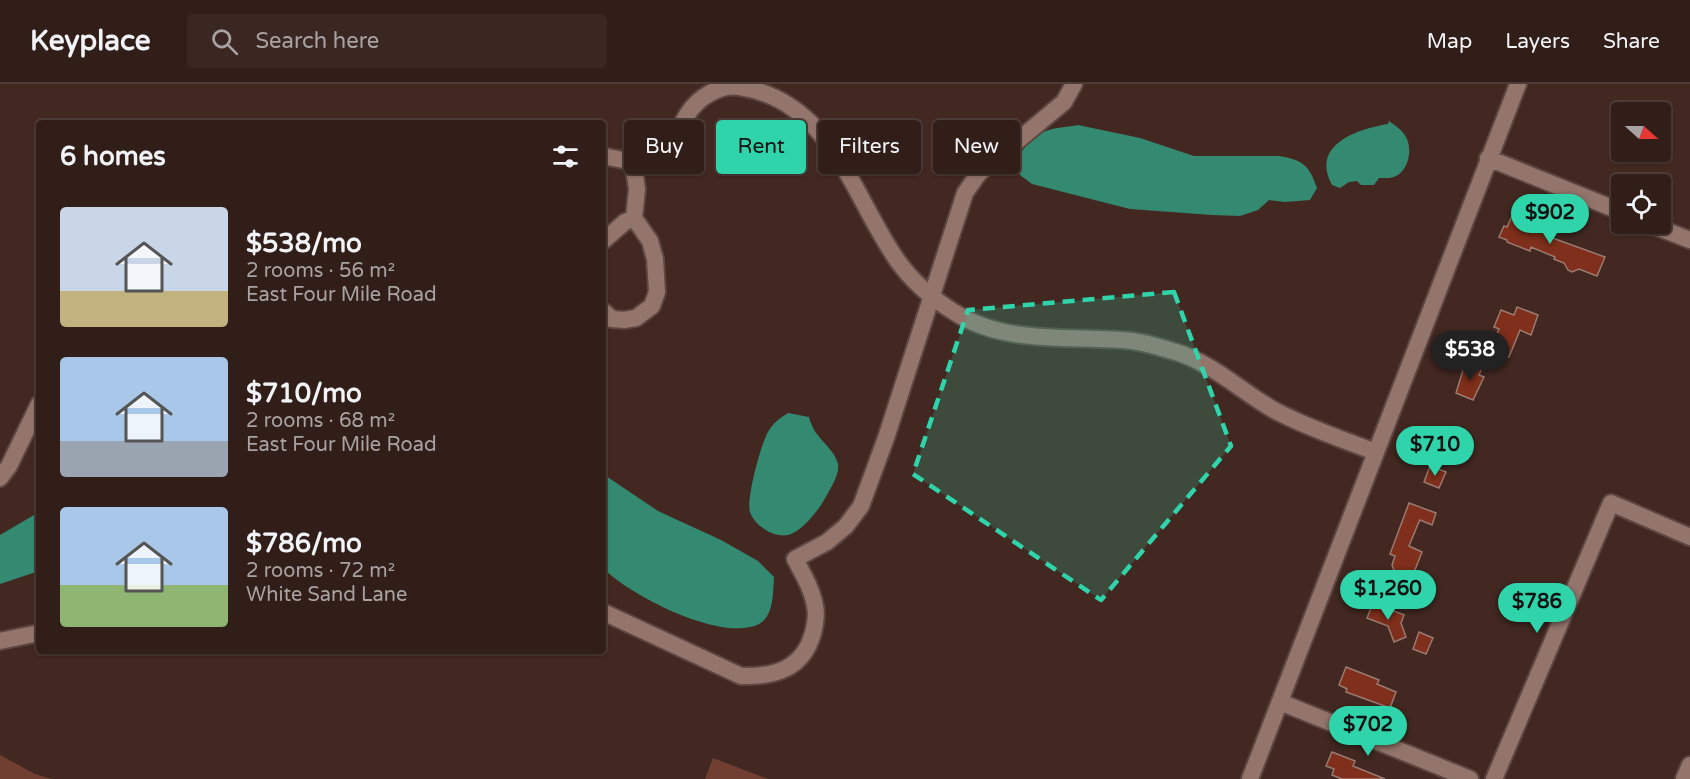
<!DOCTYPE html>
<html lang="en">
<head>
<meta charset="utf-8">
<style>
	:root { --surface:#321e19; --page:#3a2722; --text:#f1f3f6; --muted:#a8a2a2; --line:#4d3c38; --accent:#2fd4aa }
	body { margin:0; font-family:"Varela Round",sans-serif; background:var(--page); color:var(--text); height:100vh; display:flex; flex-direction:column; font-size:22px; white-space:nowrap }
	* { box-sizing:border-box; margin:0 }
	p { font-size:20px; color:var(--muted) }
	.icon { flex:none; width:33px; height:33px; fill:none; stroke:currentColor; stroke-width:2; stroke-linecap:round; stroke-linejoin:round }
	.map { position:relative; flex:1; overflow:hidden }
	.drawer { position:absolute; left:36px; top:36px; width:570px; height:534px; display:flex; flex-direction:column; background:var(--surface); border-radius:6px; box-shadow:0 2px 4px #0004,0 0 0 2px var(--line) }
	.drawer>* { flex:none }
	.guide { position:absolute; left:624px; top:36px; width:570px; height:54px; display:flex; gap:12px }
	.needle { width:39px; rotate:111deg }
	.controls { position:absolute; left:1611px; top:18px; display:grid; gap:12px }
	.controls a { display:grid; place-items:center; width:60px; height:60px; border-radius:6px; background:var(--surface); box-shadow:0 2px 4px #0004,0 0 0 2px var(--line); font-size:30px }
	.price { position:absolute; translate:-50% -51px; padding:0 14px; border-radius:21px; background:var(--accent); color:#111; font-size:20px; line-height:39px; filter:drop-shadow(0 2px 3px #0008) }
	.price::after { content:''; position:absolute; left:50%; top:36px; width:18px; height:14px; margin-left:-9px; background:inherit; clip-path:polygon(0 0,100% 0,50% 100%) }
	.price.selected { background:#222; color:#fff }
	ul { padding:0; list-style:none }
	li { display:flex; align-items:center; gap:18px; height:150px; padding:0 24px }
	li span { display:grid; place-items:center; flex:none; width:168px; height:120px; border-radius:6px; color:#555 }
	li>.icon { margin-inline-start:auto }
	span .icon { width:72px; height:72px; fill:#fffc; stroke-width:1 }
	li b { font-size:26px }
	h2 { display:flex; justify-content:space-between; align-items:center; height:72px; padding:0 24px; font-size:26px }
	.chip { padding:0 21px; border-radius:6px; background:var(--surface); box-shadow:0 2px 4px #0004,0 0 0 2px var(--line); font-size:21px; line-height:54px }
	.chip.selected { background:var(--accent); color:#111 }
	header { display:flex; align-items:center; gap:36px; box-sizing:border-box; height:84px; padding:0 30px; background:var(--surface); border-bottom:2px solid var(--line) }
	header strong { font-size:28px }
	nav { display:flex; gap:33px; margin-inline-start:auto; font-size:21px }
	.search { width:420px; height:54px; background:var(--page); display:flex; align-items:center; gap:15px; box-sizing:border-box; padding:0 21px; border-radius:6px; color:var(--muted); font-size:22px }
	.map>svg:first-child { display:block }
	.green { fill:#703f32 }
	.water { fill:#348a71 }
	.building { fill:#7f2f1b; stroke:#9a7a71; stroke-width:1.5 }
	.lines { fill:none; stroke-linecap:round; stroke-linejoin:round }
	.minor-casing { stroke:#5d4641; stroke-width:20 }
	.minor { stroke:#94756c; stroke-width:16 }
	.marked { fill:#2fd4aa; fill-opacity:0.2; stroke:#2fd4aa; stroke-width:4.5; stroke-dasharray:12 8; stroke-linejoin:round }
</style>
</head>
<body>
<header>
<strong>Keyplace</strong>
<div class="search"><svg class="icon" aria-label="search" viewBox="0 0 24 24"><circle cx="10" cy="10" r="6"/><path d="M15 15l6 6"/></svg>Search here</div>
<nav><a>Map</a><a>Layers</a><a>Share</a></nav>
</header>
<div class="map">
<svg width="1690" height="695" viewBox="0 0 1690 695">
	<rect width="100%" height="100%" fill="#422821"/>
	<path class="green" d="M0 671 35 690 52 695H0Z
		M713 674 768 695H705Z"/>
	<path class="water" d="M1389 37C1394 41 1401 45 1404 50 1413 61 1410 83 1398 91 1392 95 1385 94 1379 94L1374 101H1361L1357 97 1349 98 1340 104 1332 101C1310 61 1357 45 1388 40Z
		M1078 41 1140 54 1194 72H1279C1303 76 1309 81 1317 104L1310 116 1285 118 1269 116 1258 126 1240 132 1212 131 1130 125 1032 100 1020 91 1016 84C1018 68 1032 51 1049 46 1058 43 1068 43 1078 41Z
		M788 329 809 333C810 337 812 342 814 346 821 357 835 367 838 380 840 392 828 408 823 418 817 428 802 446 791 450 777 456 754 442 750 428 746 415 761 360 768 348 773 339 780 334 788 329Z
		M603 390 658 427 721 456 758 477 774 493C773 508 774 532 759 540 722 559 629 511 603 484Z
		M39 428V487L0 500V451Z"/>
	<path class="building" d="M1512 132 1531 140 1534 132 1552 139 1547 152 1605 173 1597 192 1579 185 1572 188 1568 186 1564 179 1554 175 1555 173 1531 163 1530 167 1507 158V156L1499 153 1504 142 1507 143Z
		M1517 223 1538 231 1531 251 1520 246 1509 273 1490 266 1499 245 1494 243 1501 226 1514 231Z
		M1470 280 1482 284 1479 291 1484 293 1473 316 1456 309 1463 286 1469 284Z
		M1430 382 1446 388 1439 404 1424 398Z
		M1409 419 1436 429 1432 441 1420 436 1418 440 1409 462 1422 468 1413 491 1411 490 1407 499 1394 493 1395 489 1392 481 1395 472 1390 470Z
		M1373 519 1404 531 1401 539 1406 553 1394 558 1388 542 1367 534Z
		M1419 548 1433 554 1426 570 1413 565Z
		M1346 583 1379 596 1377 600 1396 608 1390 624 1346 608 1347 605 1339 601Z
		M1332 668 1355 677 1353 682 1385 695H1342L1332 691 1334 685 1326 682Z"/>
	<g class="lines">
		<defs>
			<path id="minor" d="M603 72 633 78C646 69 662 61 674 50 680 45 683 37 687 31 698 13 720 0 740 3 831 17 852 111 897 176 911 196 933 215 954 228 1006 262 1074 251 1132 257 1147 259 1162 264 1176 268 1212 279 1242 308 1274 326 1303 342 1344 356 1375 368
				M1488 74 1622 128
				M1649 140 1690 156
				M603 157 625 138 634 134
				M603 227 612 235 624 236 636 234 652 222 657 208 655 175 650 157 634 134 637 105 633 78
				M0 394 9 382 39 320
				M603 528 741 592C775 593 803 585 813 549 815 541 817 530 815 522 812 505 803 490 795 475L827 458 846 442 861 422 886 354 965 109 979 89 1064 18 1074 0
				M0 557 39 549
				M1280 618 1470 695
				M1250 695 1518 0
				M1494 695 1611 419 1690 453
				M1684 695 1690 681"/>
		</defs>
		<use href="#minor" class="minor-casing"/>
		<use href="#minor" class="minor"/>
	</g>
	<path class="marked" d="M1174 208 1231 362 1101 516 913 390 968 226Z"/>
</svg>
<div class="controls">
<a><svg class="needle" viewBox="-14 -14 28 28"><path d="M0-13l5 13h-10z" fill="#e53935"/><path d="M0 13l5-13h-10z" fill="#a8a2a2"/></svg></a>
<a><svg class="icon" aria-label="locate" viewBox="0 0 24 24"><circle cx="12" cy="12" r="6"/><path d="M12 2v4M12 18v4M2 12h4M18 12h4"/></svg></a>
</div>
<b class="price" style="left:1550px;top:161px">$902</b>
<b class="price selected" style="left:1470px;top:298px">$538</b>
<b class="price" style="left:1435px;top:393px">$710</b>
<b class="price" style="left:1388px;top:537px">$1,260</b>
<b class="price" style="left:1537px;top:550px">$786</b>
<b class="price" style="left:1368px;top:673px">$702</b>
<div class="guide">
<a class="chip">Buy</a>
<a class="chip selected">Rent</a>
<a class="chip">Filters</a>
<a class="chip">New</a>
</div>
<section class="drawer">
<h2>6 homes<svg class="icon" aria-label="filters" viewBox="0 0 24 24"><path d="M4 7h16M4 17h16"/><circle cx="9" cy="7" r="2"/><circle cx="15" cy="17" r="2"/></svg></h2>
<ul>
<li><span style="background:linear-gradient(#c9d6e8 70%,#c2b280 0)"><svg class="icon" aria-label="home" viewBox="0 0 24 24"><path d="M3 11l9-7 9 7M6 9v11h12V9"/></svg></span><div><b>$538/mo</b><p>2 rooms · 56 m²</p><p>East Four Mile Road</p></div></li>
<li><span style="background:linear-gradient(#a9c7e8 70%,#9aa5b1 0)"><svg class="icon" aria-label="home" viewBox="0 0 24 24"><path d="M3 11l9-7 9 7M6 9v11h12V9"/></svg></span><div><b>$710/mo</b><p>2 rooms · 68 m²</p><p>East Four Mile Road</p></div></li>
<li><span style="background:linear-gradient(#a9c7e8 65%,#8fb573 0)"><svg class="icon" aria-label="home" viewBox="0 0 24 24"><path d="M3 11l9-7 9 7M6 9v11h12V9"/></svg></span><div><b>$786/mo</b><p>2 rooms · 72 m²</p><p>White Sand Lane</p></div></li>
</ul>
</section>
</div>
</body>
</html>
